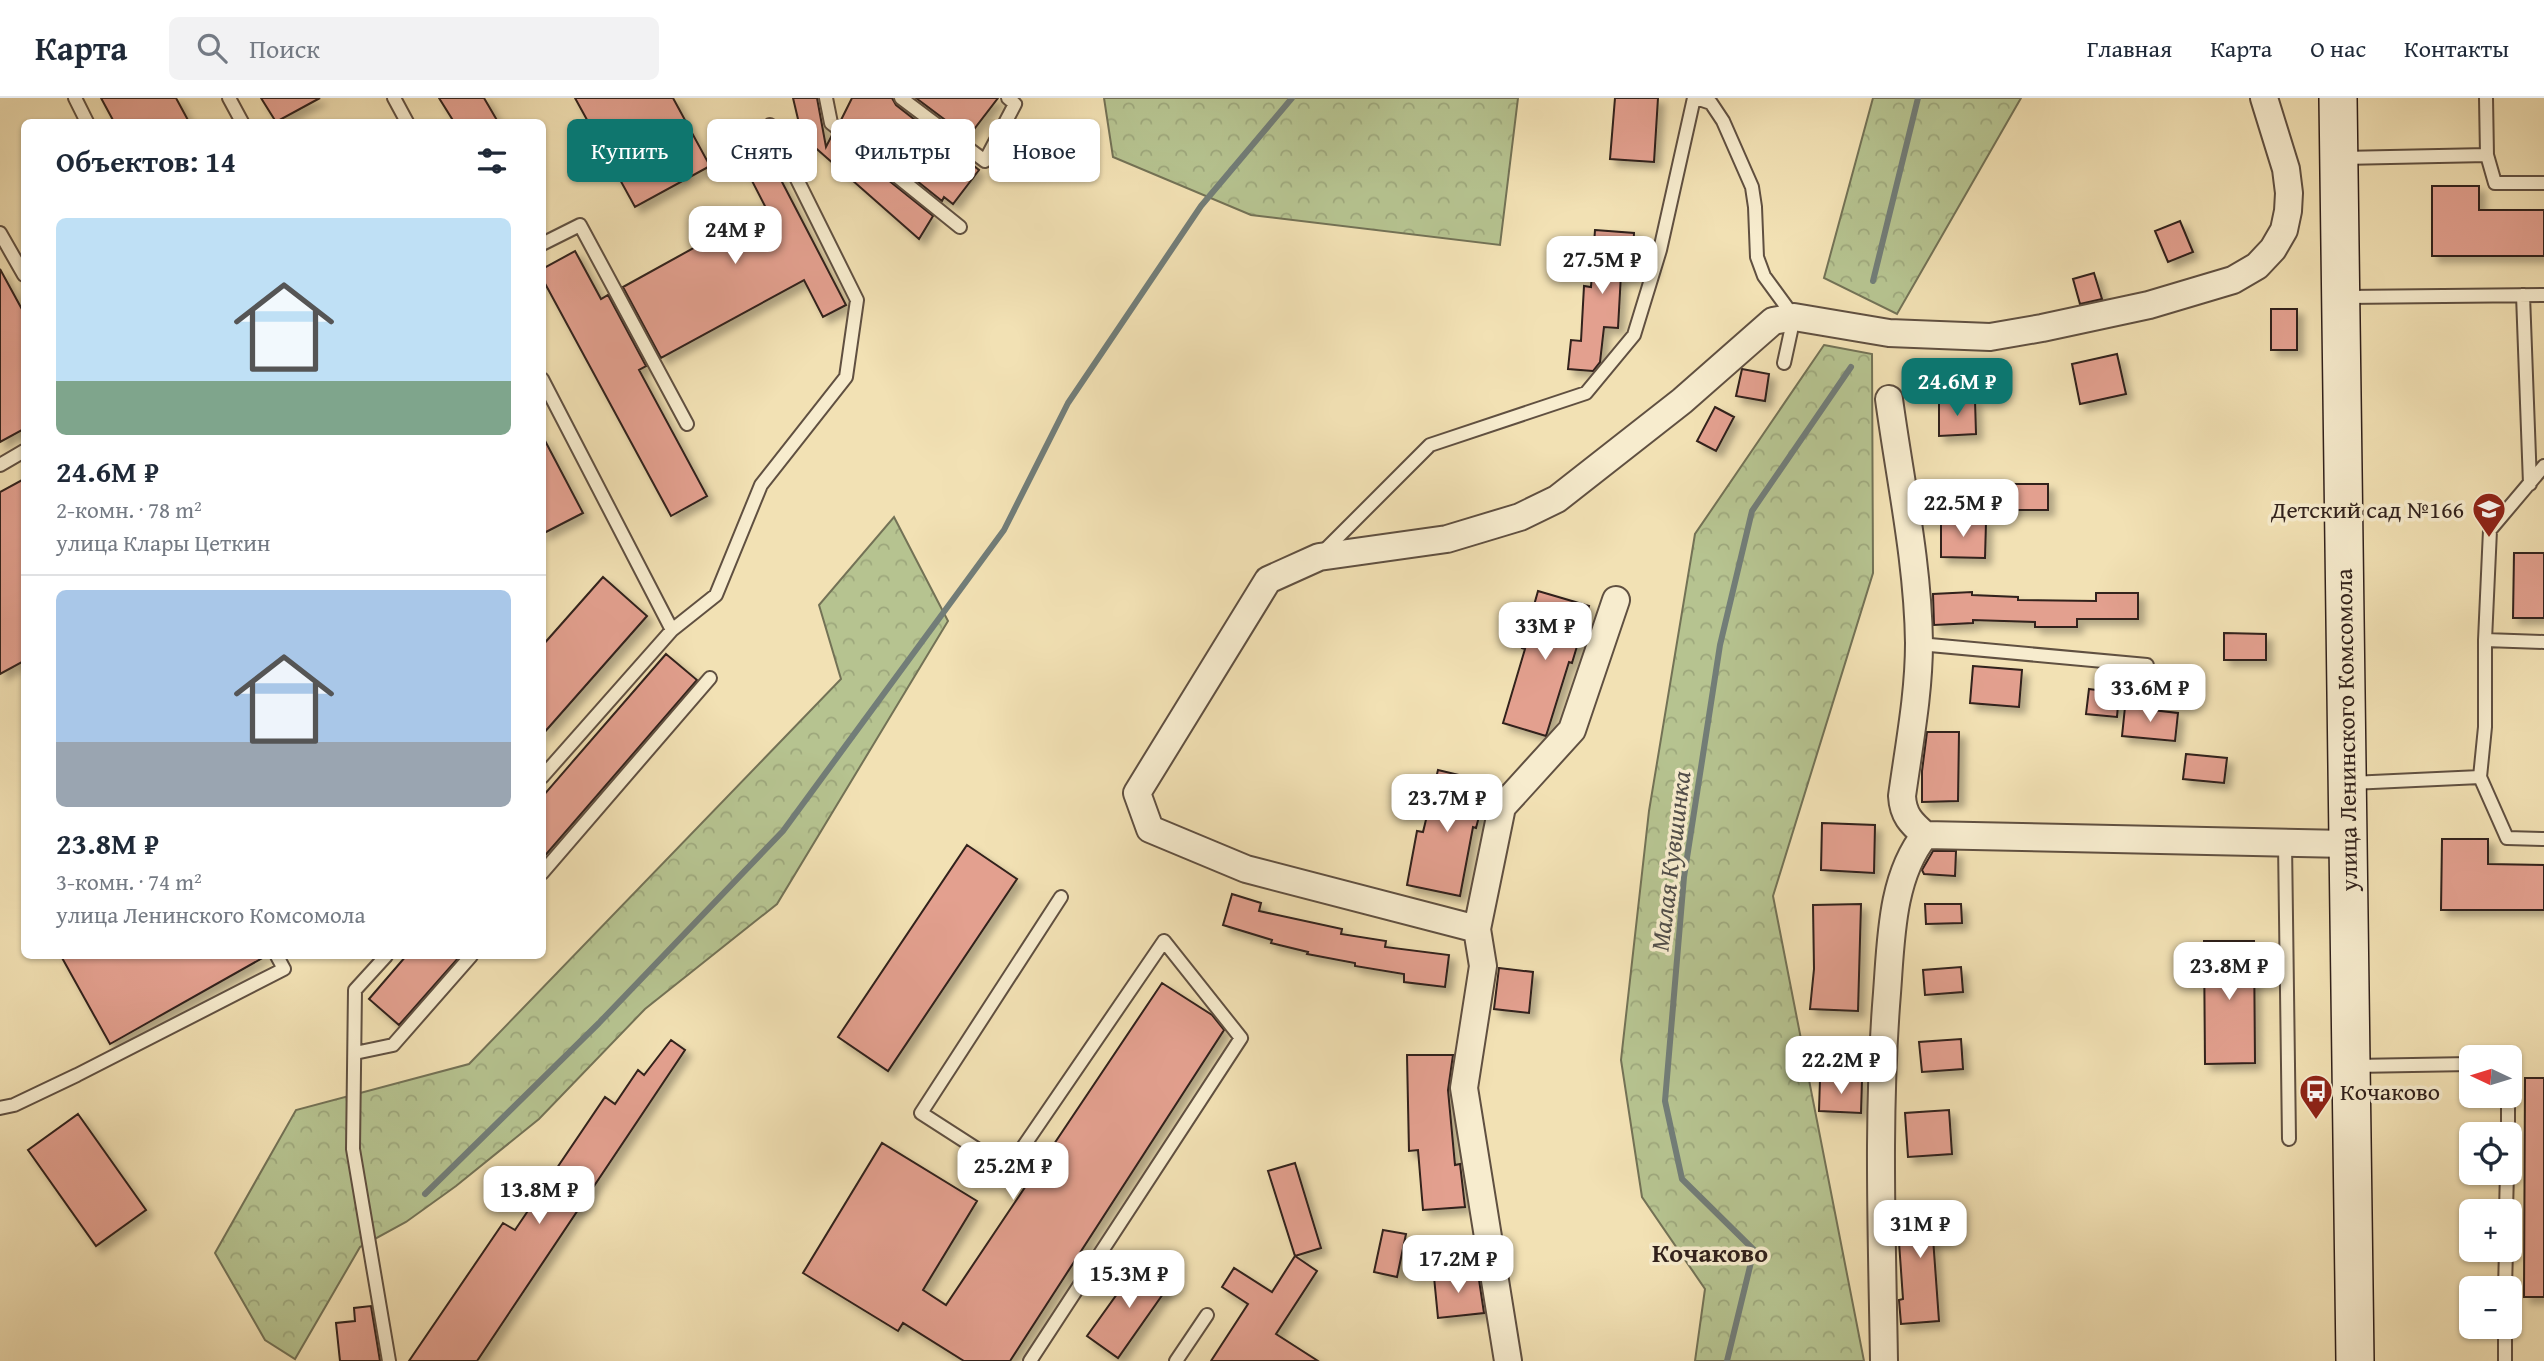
<!DOCTYPE html>
<html lang="ru">
<head>
<meta charset="utf-8">
<style>
	:root { --surface:#fff; --page:#f2f2f3; --text:#1f2937; --muted:#747a83; --line:#e0e1e3; --accent:#0f766e }
	body { margin:0; font-family:"Gentium Book Plus",serif; background:var(--page); color:var(--text); height:100vh; display:flex; flex-direction:column; font-size:26px; white-space:nowrap }
	* { box-sizing:border-box; margin:0 }
	p { font-size:23px; color:var(--muted) }
	.icon { flex:none; width:38px; height:38px; fill:none; stroke:currentColor; stroke-width:2; stroke-linecap:round; stroke-linejoin:round }
	.map { position:relative; flex:1; overflow:hidden }
	.panel { position:absolute; left:21px; top:21px; width:525px; height:840px; display:flex; flex-direction:column; background:var(--surface); border-radius:10px; box-shadow:0 2px 5px #0004 }
	.panel>* { flex:none }
	.banner { position:absolute; left:567px; top:21px; width:665px; height:63px; display:flex; gap:14px }
	.needle { width:46px; rotate:274deg }
	.buttons { position:absolute; left:2459px; top:947px; display:grid; gap:14px }
	.buttons a { display:grid; place-items:center; width:63px; height:63px; border-radius:10px; background:var(--surface); box-shadow:0 2px 5px #0004; font-size:35px }
	.price { position:absolute; translate:-50% -60px; padding:0 16px; border-radius:14px; background:#fff; color:#222; font-size:23px; line-height:46px; filter:drop-shadow(0 2px 4px #0008) }
	.price::after { content:''; position:absolute; left:50%; top:42px; width:21px; height:16px; margin-left:-10px; background:inherit; clip-path:polygon(0 0,100% 0,50% 100%) }
	.price.selected { background:var(--accent); color:#fff }
	ul { padding:0; list-style:none }
	li { display:grid; align-content:center; gap:14px; height:371px; padding:0 35px }
	li+li { border-top:2px solid var(--line) }
	li span { display:grid; place-items:center; height:217px; border-radius:10px; color:#555 }
	li>.icon { margin-inline-start:auto }
	span .icon { width:126px; height:126px; fill:#fffc; stroke-width:1 }
	li b { font-size:30px }
	h2 { display:flex; justify-content:space-between; align-items:center; height:84px; padding:0 35px; font-size:30px }
	.tag { padding:0 24px; border-radius:10px; background:var(--surface); box-shadow:0 2px 5px #0004; font-size:24px; line-height:63px }
	.tag.selected { background:var(--accent); color:#fff }
	header { display:flex; align-items:center; gap:42px; box-sizing:border-box; height:98px; padding:0 35px; background:var(--surface); border-bottom:2px solid var(--line) }
	header strong { font-size:33px }
	nav { display:flex; gap:38px; margin-inline-start:auto; font-size:24px }
	.search { width:490px; height:63px; background:var(--page); display:flex; align-items:center; gap:18px; box-sizing:border-box; padding:0 24px; border-radius:10px; color:var(--muted); font-size:26px }
	.map>svg:first-child { display:block }
	.forest { fill:url(#forest-crowns); stroke:#737256; stroke-width:2 }
	.lines { fill:none; stroke-linecap:round; stroke-linejoin:round }
	.stream { stroke:#727d78; stroke-width:6 }
	.building { fill:#e3a08f; stroke:#30201b; stroke-width:2; filter:url(#shadow) }
	.service-casing { stroke:#605041; stroke-width:16 }
	.minor-casing { stroke:#605041; stroke-width:30 }
	.secondary-casing { stroke:#30201b; stroke-width:40 }
	.service { stroke:#f7ecce; stroke-width:12 }
	.minor { stroke:#f7ecce; stroke-width:26 }
	.secondary { stroke:#f7ecce; stroke-width:37 }
	.labels { text-anchor:middle; dominant-baseline:central; stroke-width:7; stroke-linejoin:round; paint-order:stroke }
	.poi-label { font-size:24px; fill:#30201b; stroke:#f7ecce; text-anchor:end }
	.street-label { font-size:24px; fill:#30201b; stroke:#f7ecce }
	.water-label { font-size:26px; font-style:italic; fill:#514e4a; stroke:#f7ecce }
	.neighbourhood-label { font-size:26px; font-weight:bold; fill:#30201b; stroke:#f7ecce }
</style>
</head>
<body>
<header>
<strong>Карта</strong>
<div class="search"><svg class="icon" aria-label="search" viewBox="0 0 24 24"><circle cx="10" cy="10" r="6"/><path d="M15 15l6 6"/></svg>Поиск</div>
<nav><a>Главная</a><a>Карта</a><a>О нас</a><a>Контакты</a></nav>
</header>
<div class="map">
<svg width="2544" height="1263" viewBox="0 0 2544 1263">
	<defs>
		<pattern id="forest-crowns" width="20" height="18" patternUnits="userSpaceOnUse" patternTransform="scale(1.75)"><rect width="20" height="18" fill="#b6c390"/><path d="M2 6a3 3 0 1 1 6 0M12 15a3 3 0 1 1 6 0" fill="none" stroke="#9da77c"/></pattern>
		<filter id="shadow"><feDropShadow dx="6" dy="6" stdDeviation="3.5" flood-color="#0004"/></filter>
	</defs>
	<rect width="100%" height="100%" fill="#f2e1b4"/>
	<filter id="stains"><feTurbulence type="fractalNoise" baseFrequency=".00286" numOctaves="4"/><feColorMatrix values="0 0 0 0 .2 0 0 0 0 .09 0 0 0 0 .02 0 0 0 .5 -.17"/></filter>
	<radialGradient id="worn" r=".72"><stop offset=".6" stop-color="#630" stop-opacity="0"/><stop offset="1" stop-color="#630" stop-opacity=".3"/></radialGradient>
	<path class="forest" d="M1104 0H1518L1500 147 1251 117 1113 59Z
		M1873 0H2021L1897 216 1824 180Z
		M1824 247 1872 256 1873 475 1773 798 1864 1263H1695L1705 1191 1642 1099 1621 962 1649 713 1695 436Z
		M894 419 948 523 777 806 645 911 539 1021 456 1088 406 1124 360 1149 295 1261 265 1242 215 1155 296 1012 469 966 841 581 819 507Z"/>
	<g class="lines">
		<path class="stream" d="M1873 183 1918 0
			M425 1096 599 925 783 733 1004 432 1068 305 1201 108 1292 0
			M1727 1263 1754 1152 1682 1081 1665 1003 1684 779 1720 547 1752 413 1851 269"/>
	</g>
	<path class="building" d="M101 0H176L189 24H114Z
		M261 0H320L276 24Z
		M439 0H484L498 24H454Z
		M575 0H673L710 68 635 109Z
		M793 0H817L826 49 832 37 933 118 919 141 802 38Z
		M852 0H892L896 7 979 72 953 106 944 99 942 103 841 22Z
		M916 0H998L968 39Z
		M1615 0H1658L1654 64 1610 61Z
		M755 32 846 207 823 219 804 182 661 260 623 189 766 110 732 44Z
		M2432 88H2479V112H2544V158H2432Z
		M2180 123 2193 154 2168 164 2155 133Z
		M1595 132 1634 135 1632 177 1621 176 1618 230 1604 229 1600 264 1593 273 1568 271 1571 242 1581 243 1584 188 1591 189Z
		M575 153 601 201 608 197 646 268 639 272 707 398 671 418 542 180V171Z
		M0 171 24 215V331L0 344Z
		M2094 175 2102 201 2080 206 2073 181Z
		M2271 211H2297V252H2271Z
		M2117 256 2126 296 2080 306 2072 266Z
		M1742 271 1769 276 1765 303 1736 298Z
		M1975 302 1976 336 1939 338V303Z
		M1715 309 1734 319 1716 353 1697 343Z
		M542 337 583 415 542 436Z
		M24 381V563L0 576V394Z
		M2006 386H2048V412H2006Z
		M1941 423 1986 424 1985 460 1941 459Z
		M2514 455H2544V520H2513Z
		M603 479 647 518 542 637V548Z
		M1538 493 1589 508 1572 565 1569 564 1546 638 1503 625 1525 551 1522 550Z
		M1972 494V497L2018 499V502L2096 503V495H2138V521H2077V529H2035V524L1973 522V525L1934 527 1933 496Z
		M2224 535 2266 536V562H2224Z
		M666 556 697 582 542 761V699Z
		M1973 568 2022 572 2019 609 1970 605Z
		M2089 591 2119 595 2117 619 2086 616Z
		M2125 609 2178 615 2175 643 2122 638Z
		M1927 634H1959L1958 703 1922 704V673Z
		M2186 656 2227 660 2224 685 2183 681Z
		M1438 672 1488 684 1476 730 1473 729 1460 798 1407 787 1417 733 1423 734Z
		M1822 725 1875 727 1874 775 1821 772Z
		M2442 741H2488V766L2544 767V812H2441Z
		M967 747 1017 781 888 973 838 939Z
		M1933 753H1956L1955 778 1924 776 1922 772Z
		M1232 796 1261 805 1259 813 1342 831 1341 836 1386 843 1385 849 1449 857 1445 889 1404 884V876L1355 868V865L1307 856 1308 854 1271 845 1272 842 1223 827Z
		M1861 806 1858 913 1810 911 1814 871 1813 807Z
		M1925 806H1961L1962 825 1926 826Z
		M2204 843H2254L2255 965 2205 966Z
		M61 858H266L110 946Z
		M406 858H460L399 927 369 901Z
		M1961 869 1963 894 1925 897 1923 872Z
		M1499 870 1533 874 1529 915 1494 911Z
		M1162 885 1212 917 1224 932 1010 1263H964L903 1225 898 1233 803 1175 882 1045 977 1103 923 1192 946 1207Z
		M1961 941 1963 971 1922 974 1919 944Z
		M671 942 685 952 477 1263H409L503 1125 515 1132 605 999 615 1006 638 972 644 977Z
		M1407 957H1453L1448 992 1455 1067 1460 1066 1465 1109 1423 1112 1418 1052 1409 1053Z
		M2525 980H2544V1199H2524Z
		M1820 981 1862 982 1861 1015 1819 1013Z
		M1949 1012 1952 1056 1908 1059 1905 1015Z
		M78 1016 146 1112 96 1148 28 1052Z
		M1295 1065 1321 1150 1295 1158 1268 1073Z
		M1900 1105 1948 1107 1947 1140H1933L1939 1223 1901 1226 1899 1202 1903 1201 1899 1144Z
		M1383 1132 1406 1136 1397 1179 1374 1174Z
		M1295 1158 1317 1173 1276 1236 1318 1263H1211L1248 1206 1222 1189 1234 1170 1272 1194Z
		M1140 1164 1170 1186 1118 1260 1087 1238Z
		M1478 1175 1484 1215 1438 1220 1434 1179Z
		M371 1208 380 1263H340L336 1225 355 1223 354 1210Z"/>
	<g class="lines">
		<defs>
			<path id="service" d="M75 0 87 24
				M229 0 242 24
				M394 0 407 24
				M826 0 831 25 960 129
				M901 0 985 63 1015 6 1008 0
				M1696 0 1711 5 1723 23 1752 89 1755 109 1757 159 1764 178 1794 219 1784 265
				M2486 0 2487 57
				M2342 60 2487 57 2495 85H2544
				M0 135 24 177
				M542 146 580 127 687 326
				M2523 197 2530 386
				M2345 199 2544 197
				M542 281 672 532
				M0 367 24 353
				M1322 455 1430 347 1586 295 1634 237 1660 152 1694 0
				M2485 542 2544 544
				M1919 546 2147 567
				M542 679 672 532 716 497 761 387 846 279 857 202 770 27
				M2480 679 2485 629V542L2490 432 2544 368
				M2351 685 2480 679 2507 740 2544 741
				M2285 745 2289 1041
				M542 775 710 580
				M386 858 355 892 353 1051 389 1263
				M355 955 393 947 471 858
				M2354 968 2471 966
				M0 1010 14 1007 77 977 284 871 277 858
				M2508 1036V998
				M2506 1113 2507 1074
				M2505 1190 2506 1152
				M2505 1228V1263
				M1030 1263 1241 940 1164 843 1008 1071 921 1015 1061 799
				M1176 1263 1207 1217"/>
			<path id="minor" d="M1889 301C1900 382 1918 464 1919 545 1919 596 1909 647 1902 698 1903 717 1911 725 1925 737
				M1925 737 2347 746
				M1477 831 1246 771 1150 731 1137 695 1268 482 1319 459 1447 441 1520 419 1557 401 1682 303 1773 223 1794 219 1889 235 1990 239 2042 230 2149 207 2233 182 2257 168 2273 151 2284 132 2288 113 2289 95 2286 71 2264 0
				M1508 1263 1464 990 1483 868 1477 831 1502 709 1572 632 1616 502
				M1884 1263C1882 1140 1877 1017 1887 895 1891 843 1891 779 1925 737"/>
			<path id="secondary" d="M2338 0 2355 1263"/>
		</defs>
		<use href="#service" class="service-casing"/>
		<use href="#minor" class="minor-casing"/>
		<use href="#secondary" class="secondary-casing"/>
		<use href="#service" class="service"/>
		<use href="#minor" class="minor"/>
		<use href="#secondary" class="secondary"/>
	</g>
	<defs>
		<symbol id="school-pin" viewBox="-11 -11 22 30"><path d="M0 17L-7.5 6A9.5 9.5 0 1 1 7.5 6Z" fill="#8f2418" stroke="#f7ecce"/><path d="M0-5L7-2L0 1L-7-2ZM-4 1L0 2.5L4 1V4Q0 6-4 4Z" fill="#fff"/></symbol>
		<symbol id="bus-pin" viewBox="-11 -11 22 30"><path d="M0 17L-7.5 6A9.5 9.5 0 1 1 7.5 6Z" fill="#8f2418" stroke="#f7ecce"/><path d="M-5-6H5V4H4V6H2V4H-2V6H-4V4H-5ZM-3.5-4V0h7V-4ZM-3.5 1.2v1.5H-2V1.2ZM2 1.2v1.5H3.5V1.2Z" fill="#fff"/></symbol>
	</defs>
	<g fill-rule="evenodd">
		<use href="#school-pin" x="2470" y="392" width="38" height="52"/>
		<use href="#bus-pin" x="2297" y="974" width="38" height="52"/>
	</g>
	<g class="labels">
		<g class="poi-label">
			<text x="2464" y="411">Детский сад №166</text>
			<text x="2340" y="993" text-anchor="start">Кочаково</text>
		</g>
		<g class="street-label">
			<text transform="translate(2346 632) rotate(-91)">улица Ленинского Комсомола</text>
		</g>
		<g class="water-label">
			<text transform="translate(1670 763) rotate(-83)">Малая Кувшинка</text>
		</g>
		<g class="neighbourhood-label">
			<text x="1710" y="1154">Кочаково</text>
		</g>
	</g>
	<rect width="100%" height="100%" filter="url(#stains)"/>
	<rect width="100%" height="100%" fill="url(#worn)"/>
</svg>
<div class="buttons">
<a><svg class="needle" viewBox="-14 -14 28 28"><path d="M0-13l5 13h-10z" fill="#e53935"/><path d="M0 13l5-13h-10z" fill="#747a83"/></svg></a>
<a><svg class="icon" aria-label="locate" viewBox="0 0 24 24"><circle cx="12" cy="12" r="6"/><path d="M12 2v4M12 18v4M2 12h4M18 12h4"/></svg></a>
<a>+</a>
<a>−</a>
</div>
<b class="price" style="left:735px;top:168px">24M ₽</b>
<b class="price" style="left:1602px;top:198px">27.5M ₽</b>
<b class="price selected" style="left:1957px;top:320px">24.6M ₽</b>
<b class="price" style="left:1963px;top:441px">22.5M ₽</b>
<b class="price" style="left:1545px;top:564px">33M ₽</b>
<b class="price" style="left:2150px;top:626px">33.6M ₽</b>
<b class="price" style="left:1447px;top:736px">23.7M ₽</b>
<b class="price" style="left:2229px;top:904px">23.8M ₽</b>
<b class="price" style="left:1841px;top:998px">22.2M ₽</b>
<b class="price" style="left:1013px;top:1104px">25.2M ₽</b>
<b class="price" style="left:539px;top:1128px">13.8M ₽</b>
<b class="price" style="left:1920px;top:1162px">31M ₽</b>
<b class="price" style="left:1458px;top:1197px">17.2M ₽</b>
<b class="price" style="left:1129px;top:1212px">15.3M ₽</b>
<div class="banner">
<a class="tag selected">Купить</a>
<a class="tag">Снять</a>
<a class="tag">Фильтры</a>
<a class="tag">Новое</a>
</div>
<section class="panel">
<h2>Объектов: 14<svg class="icon" aria-label="filters" viewBox="0 0 24 24"><path d="M4 7h16M4 17h16"/><circle cx="9" cy="7" r="2"/><circle cx="15" cy="17" r="2"/></svg></h2>
<ul>
<li><span style="background:linear-gradient(#bfe0f5 75%,#7fa58c 0)"><svg class="icon" aria-label="home" viewBox="0 0 24 24"><path d="M3 11l9-7 9 7M6 9v11h12V9"/></svg></span><div><b>24.6M ₽</b><p>2-комн. · 78 m²</p><p>улица Клары Цеткин</p></div></li>
<li><span style="background:linear-gradient(#a9c7e8 70%,#9aa5b1 0)"><svg class="icon" aria-label="home" viewBox="0 0 24 24"><path d="M3 11l9-7 9 7M6 9v11h12V9"/></svg></span><div><b>23.8M ₽</b><p>3-комн. · 74 m²</p><p>улица Ленинского Комсомола</p></div></li>
</ul>
</section>
</div>
</body>
</html>
